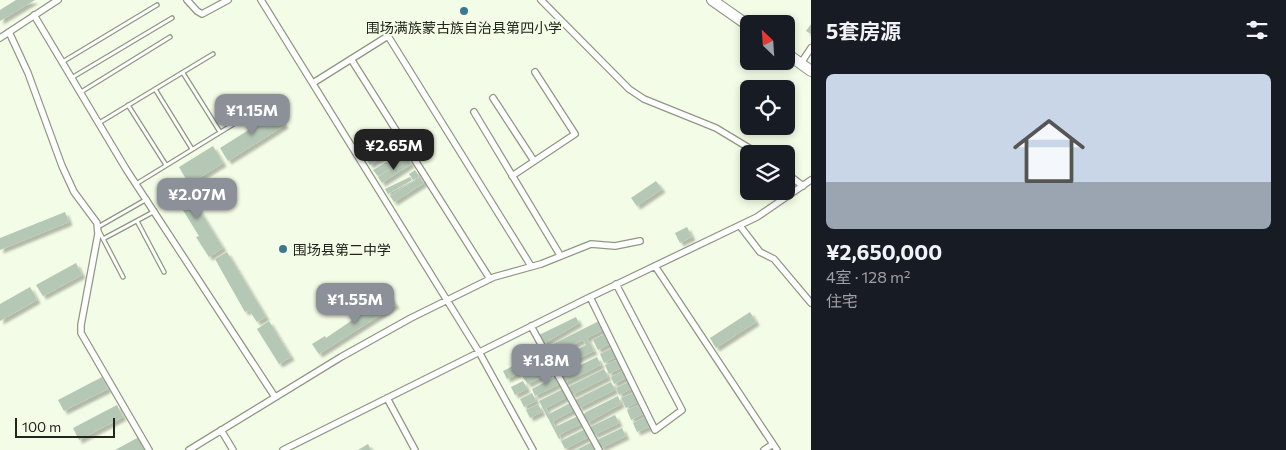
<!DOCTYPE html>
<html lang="zh">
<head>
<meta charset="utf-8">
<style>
	:root { --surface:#171b24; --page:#242831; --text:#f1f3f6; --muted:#9ea1a6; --line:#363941; --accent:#8c9099 }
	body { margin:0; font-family:Commissioner,"Noto Sans SC",sans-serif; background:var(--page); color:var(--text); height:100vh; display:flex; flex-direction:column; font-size:19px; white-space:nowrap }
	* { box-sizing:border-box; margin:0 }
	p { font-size:16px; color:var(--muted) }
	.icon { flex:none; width:28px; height:28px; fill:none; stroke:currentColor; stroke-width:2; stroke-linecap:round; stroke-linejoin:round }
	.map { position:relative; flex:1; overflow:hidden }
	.drawer { display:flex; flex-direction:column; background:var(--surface); width:475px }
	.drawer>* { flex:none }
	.needle { width:32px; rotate:335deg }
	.fabs { position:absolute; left:740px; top:15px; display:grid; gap:10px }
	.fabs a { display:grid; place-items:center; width:55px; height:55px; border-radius:8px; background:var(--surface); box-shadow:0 2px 8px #0003; font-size:25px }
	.scale { position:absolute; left:15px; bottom:12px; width:100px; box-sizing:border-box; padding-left:5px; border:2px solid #22251d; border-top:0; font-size:14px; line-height:18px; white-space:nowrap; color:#22251d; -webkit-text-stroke:4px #f3fce6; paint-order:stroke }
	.price { position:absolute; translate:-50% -42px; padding:0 11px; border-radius:10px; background:var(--accent); color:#fff; font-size:16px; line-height:32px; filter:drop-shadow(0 1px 2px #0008) }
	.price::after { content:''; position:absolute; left:50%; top:30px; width:15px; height:11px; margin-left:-8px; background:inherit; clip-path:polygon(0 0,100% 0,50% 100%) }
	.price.current { background:#222; color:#fff }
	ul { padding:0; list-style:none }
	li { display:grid; align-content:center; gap:10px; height:265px; padding:0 15px }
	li+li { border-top:1px solid var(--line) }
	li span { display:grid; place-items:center; height:155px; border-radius:8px; color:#555 }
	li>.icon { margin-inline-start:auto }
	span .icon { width:90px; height:90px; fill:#fffc; stroke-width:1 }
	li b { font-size:21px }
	h2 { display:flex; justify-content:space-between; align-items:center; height:60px; padding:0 15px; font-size:21px }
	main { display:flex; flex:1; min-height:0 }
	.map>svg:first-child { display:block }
	.building { fill:#b5c7b5; filter:url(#shadow) }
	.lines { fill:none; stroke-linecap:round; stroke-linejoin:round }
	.lane-casing { stroke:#8f9883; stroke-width:5.5 }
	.street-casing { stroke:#8f9883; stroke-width:8 }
	.highway-casing { stroke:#8f9883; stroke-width:12 }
	.lane { stroke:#fff; stroke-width:3 }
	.street { stroke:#fff; stroke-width:5.5 }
	.highway { stroke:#fff; stroke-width:10 }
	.poi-dot { fill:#3d7790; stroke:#f3fce6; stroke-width:2 }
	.labels { text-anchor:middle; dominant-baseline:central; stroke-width:4.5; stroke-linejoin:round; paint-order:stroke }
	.poi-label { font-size:14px; fill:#22251d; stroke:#f3fce6 }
</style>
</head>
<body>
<main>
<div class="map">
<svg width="811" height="450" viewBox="0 0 811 450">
	<defs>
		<filter id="shadow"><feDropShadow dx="3.5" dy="3.5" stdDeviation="1" flood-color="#0004"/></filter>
	</defs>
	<rect width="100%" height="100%" fill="#f3fce6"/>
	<path class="building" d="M16 0H35L0 21V10Z
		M811 24V34L806 31Z
		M277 112 285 125 228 161 220 148Z
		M396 141 399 146 370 165 366 159Z
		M213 146 223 163 189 184 179 167Z
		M403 152 407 158 378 176 373 170 391 159 392 161Z
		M408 159 411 164 382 183 378 177Z
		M415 170 419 176 413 180 409 174Z
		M410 177 412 180 388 194 385 189Z
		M420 177 424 183 394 202 390 196Z
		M656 181 662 189 637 206 631 198Z
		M182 182 223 248 209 257 196 237 199 236 170 189Z
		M65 212 69 222 0 250V238Z
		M687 227 692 237 680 243 675 233Z
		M227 252 266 317 257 322 249 310 245 312 215 259Z
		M76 263 82 275 43 296 36 285Z
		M30 287 37 300 0 321V304Z
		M389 295 396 305 319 354 312 344 325 336 326 338Z
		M750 312 756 322 716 348 710 338Z
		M576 317 579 323 543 344 539 335Z
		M269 321 291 357 279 364 257 329Z
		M599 321 603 330 587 338 594 351 556 369 553 361 586 345 583 340 551 355 547 347Z
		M604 334 609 344 598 350 593 340Z
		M612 348 616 357 604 363 600 354Z
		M541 350 546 361 534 368 532 364 520 370 516 362Z
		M597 357 601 365 564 383 560 375Z
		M617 360 621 368 609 374 605 365Z
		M548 363 552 372 528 384 524 379 522 376Z
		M515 365 519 373 507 379 503 371Z
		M604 369 608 377 572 395 568 387Z
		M623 371 626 378 614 384 611 377Z
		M556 376 560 384 535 396 532 389Z
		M102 377 108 389 64 411 58 400Z
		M523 381 527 389 515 395 511 387Z
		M611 382 615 390 579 408 575 400Z
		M628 382 631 389 619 395 616 388Z
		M563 389 567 397 546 408 549 414 570 403 574 410 553 421 555 427 578 416 581 424 559 435 561 438 559 439 539 401Z
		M532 393 536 401 524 407 520 399Z
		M633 393 637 402 626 408 621 398Z
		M618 396 621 404 587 423 583 415 586 412Z
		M538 404 542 412 530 418 526 410Z
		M117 405 123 417 79 440 73 428Z
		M638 405 643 414 631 420 627 410Z
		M615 415 619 423 594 435 590 427Z
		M645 417 649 427 637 432 633 423Z
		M622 428 626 436 601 448 597 440Z
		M585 429 589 437 565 449 561 441Z
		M139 437 145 450H115Z
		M592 442 597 450H576Z
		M368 444 371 450H358Z"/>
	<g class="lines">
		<defs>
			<path id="lane" d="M64 61 157 5
				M183 73 220 132
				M73 77 172 18
				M155 89 192 149
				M81 92 170 37
				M128 105 166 165
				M99 123 213 54
				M136 184 237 122
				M137 221 164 272
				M98 227 147 199
				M99 231 123 277
				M103 239 155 211"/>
			<path id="street" d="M187 0 197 11 202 14 228 0
				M261 0 479 352 533 450
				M541 0 629 89 644 99 716 128 759 154
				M34 15 126 169 275 397
				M9 32 28 73 62 166 74 192 97 223 98 234 81 325V333L149 450
				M0 38 58 0
				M351 59 490 279
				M801 63 811 48
				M313 83 388 36 531 266
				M493 98 534 161
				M474 112 560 255
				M786 173 803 186
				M512 176 575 134 535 72
				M740 226 760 252 774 259 811 303
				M655 266 777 450
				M590 297 655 430 682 410 616 284
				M531 326 599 450
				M387 398 415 450
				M221 430 233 450
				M189 450 341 357 411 318 494 277 541 264 591 244 615 246 640 241
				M283 450 584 300 757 217 811 180
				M764 450 773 444"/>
			<path id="highway" d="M712 0 749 26
				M786 53 811 71"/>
		</defs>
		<use href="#lane" class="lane-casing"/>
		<use href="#street" class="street-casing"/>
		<use href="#highway" class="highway-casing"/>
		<use href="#lane" class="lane"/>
		<use href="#street" class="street"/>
		<use href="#highway" class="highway"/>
	</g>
	<g class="poi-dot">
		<circle cx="464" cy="11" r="5"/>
		<circle cx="283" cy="249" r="5"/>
	</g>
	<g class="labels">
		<g class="poi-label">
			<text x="464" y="27">围场满族蒙古族自治县第四小学</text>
			<text x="293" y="249" text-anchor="start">围场县第二中学</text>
		</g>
	</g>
</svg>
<div class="fabs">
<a><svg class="needle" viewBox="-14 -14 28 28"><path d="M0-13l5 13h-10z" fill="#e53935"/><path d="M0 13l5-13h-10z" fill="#9ea1a6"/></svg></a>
<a><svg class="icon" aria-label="locate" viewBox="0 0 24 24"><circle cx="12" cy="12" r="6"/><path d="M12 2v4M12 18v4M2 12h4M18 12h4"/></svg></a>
<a><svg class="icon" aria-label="layers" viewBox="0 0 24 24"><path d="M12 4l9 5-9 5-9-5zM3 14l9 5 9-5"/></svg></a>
</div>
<div class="scale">100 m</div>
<b class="price" style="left:252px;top:136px">¥1.15M</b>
<b class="price current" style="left:394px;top:171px">¥2.65M</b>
<b class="price" style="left:197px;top:220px">¥2.07M</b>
<b class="price" style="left:355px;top:325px">¥1.55M</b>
<b class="price" style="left:546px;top:386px">¥1.8M</b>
</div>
<section class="drawer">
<h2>5套房源<svg class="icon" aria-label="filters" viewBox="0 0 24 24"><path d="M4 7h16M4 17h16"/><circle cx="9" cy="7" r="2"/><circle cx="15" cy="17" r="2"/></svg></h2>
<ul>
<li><span style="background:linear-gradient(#c9d6e8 70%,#9aa5b1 0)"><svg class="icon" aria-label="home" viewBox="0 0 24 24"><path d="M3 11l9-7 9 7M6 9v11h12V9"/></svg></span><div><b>¥2,650,000</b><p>4室 · 128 m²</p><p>住宅</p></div></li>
</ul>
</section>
</main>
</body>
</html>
